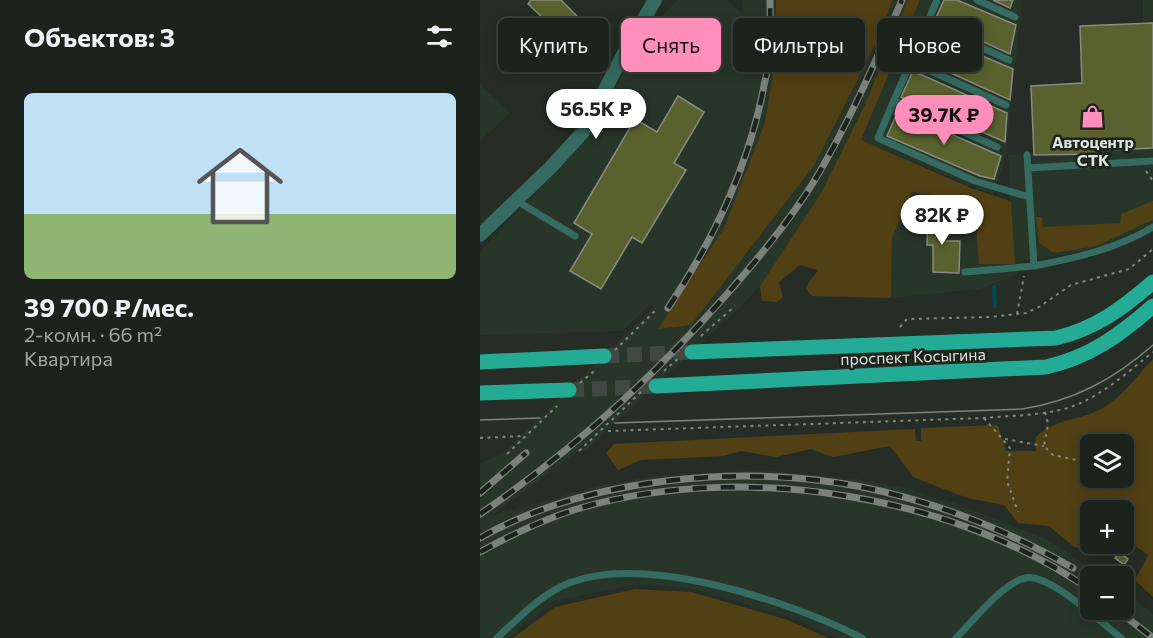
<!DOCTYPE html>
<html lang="ru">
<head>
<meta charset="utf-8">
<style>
	:root { --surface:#1c221c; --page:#252a25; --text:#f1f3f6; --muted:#a0a4a3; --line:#3a3f3b; --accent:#ff8eba }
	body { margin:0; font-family:Commissioner,sans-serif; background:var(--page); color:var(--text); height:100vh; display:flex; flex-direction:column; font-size:22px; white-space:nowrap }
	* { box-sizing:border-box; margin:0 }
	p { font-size:20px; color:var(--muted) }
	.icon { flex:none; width:33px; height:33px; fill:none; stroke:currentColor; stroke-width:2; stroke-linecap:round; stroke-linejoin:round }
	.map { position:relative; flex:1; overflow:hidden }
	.sheet { display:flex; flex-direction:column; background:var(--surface); width:480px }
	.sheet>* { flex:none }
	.guide { position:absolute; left:18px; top:18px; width:564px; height:54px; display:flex; gap:12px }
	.tools { position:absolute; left:600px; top:434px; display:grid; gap:12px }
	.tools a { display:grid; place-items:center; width:54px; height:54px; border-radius:9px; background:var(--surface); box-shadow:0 3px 15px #0003,0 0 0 2px var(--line); font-size:30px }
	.price { position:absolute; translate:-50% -51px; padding:0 14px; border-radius:21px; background:#fff; color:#222; font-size:20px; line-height:39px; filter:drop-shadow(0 2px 3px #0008) }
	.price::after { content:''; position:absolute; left:50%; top:36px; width:18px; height:14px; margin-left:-9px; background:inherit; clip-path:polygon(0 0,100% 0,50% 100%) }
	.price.current { background:var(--accent); color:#111 }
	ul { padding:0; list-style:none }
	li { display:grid; align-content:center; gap:12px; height:318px; padding:0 24px }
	li span { display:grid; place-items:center; height:186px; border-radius:9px; color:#555 }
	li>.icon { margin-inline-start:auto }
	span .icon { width:108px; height:108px; fill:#fffc; stroke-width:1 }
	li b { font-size:26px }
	h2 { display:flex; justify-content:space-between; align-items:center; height:72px; padding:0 24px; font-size:26px }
	.tag { padding:0 21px; border-radius:9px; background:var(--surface); box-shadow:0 3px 15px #0003,0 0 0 2px var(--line); font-size:21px; line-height:54px }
	.tag.current { background:var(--accent); color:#111 }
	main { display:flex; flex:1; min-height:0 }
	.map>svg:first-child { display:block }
	.built { fill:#283529 }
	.green { fill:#514013; fill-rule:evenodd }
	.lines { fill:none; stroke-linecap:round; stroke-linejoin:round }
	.stream { stroke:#074750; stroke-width:4.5 }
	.building { fill:#59622e; stroke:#888b80; stroke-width:1.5 }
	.primary-tunnel { stroke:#414842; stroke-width:15; stroke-dasharray:15 8; stroke-linecap:butt }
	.path { stroke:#808680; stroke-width:2; stroke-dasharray:3 4.5; stroke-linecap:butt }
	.lane { stroke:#356b60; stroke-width:7 }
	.street { stroke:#356b60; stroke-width:14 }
	.primary { stroke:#24ab95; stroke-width:15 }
	.tram { stroke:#7b817b; stroke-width:1.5 }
	.rail-casing { stroke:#7b817b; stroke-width:7 }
	.rail { stroke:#1b231c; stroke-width:4.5; stroke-dasharray:14; stroke-linecap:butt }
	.labels { text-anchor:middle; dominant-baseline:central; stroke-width:5; stroke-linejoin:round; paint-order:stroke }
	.poi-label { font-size:16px; font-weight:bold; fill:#dee3de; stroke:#1b231c }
	.street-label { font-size:16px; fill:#dee3de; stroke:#1b231c }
</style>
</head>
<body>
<main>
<section class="sheet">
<h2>Объектов: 3<svg class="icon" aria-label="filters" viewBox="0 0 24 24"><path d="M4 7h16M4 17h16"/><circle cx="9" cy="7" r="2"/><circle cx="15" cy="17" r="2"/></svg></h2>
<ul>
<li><span style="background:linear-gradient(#bfe0f5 65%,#8fb573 0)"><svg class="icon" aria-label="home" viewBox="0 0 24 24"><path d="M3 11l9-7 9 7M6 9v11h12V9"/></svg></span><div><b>39 700 ₽/мес.</b><p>2-комн. · 66 m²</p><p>Квартира</p></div></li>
</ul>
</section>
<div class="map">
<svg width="673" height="638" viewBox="0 0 673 638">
	<rect width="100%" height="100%" fill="#252d26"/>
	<path class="built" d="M198 0H246L263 13V0H296L294 68 285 122 244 228 223 264 335 164 395 45 413 0H428L384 107 340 195 280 286 263 305 106 450 97 452 13 515 115 487 167 477 283 470 377 479 424 488 473 502 566 539 623 576H610V609H644V592L673 614V638H357L310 617 210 588 153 585 74 601 29 638H0V463L22 454 173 308 171 304 142 331 0 335V251L107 139 159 45 184 13Z
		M440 0H542L526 156 513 195 381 140Z
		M663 0H673V223L616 249 535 263 537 274 500 289 411 298 412 238 432 192 494 201 499 263 534 264 528 155H554L550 85 601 83 599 26 663 23Z
		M0 84 30 113 0 141Z"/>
	<path class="green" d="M296 0H413L395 45 335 164 211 325 178 329 244 228 285 122 294 68Z
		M428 0H440L381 140 491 188 531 201 535 264H499L494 201 432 192 412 238 411 298 332 296 325 288 338 270 320 265 299 282 303 297 297 302 282 301 280 286 340 195 384 107Z
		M673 201V220L616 246 574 253 559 243 556 217H562L563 227 640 223 641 214Z
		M673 359V597L655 580 668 555 644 538V510H610L611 550 594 547 569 526 538 523 524 505 487 498 433 477 410 446 353 457 331 449 296 457 261 451 243 456 161 460 138 470 126 453 134 444 435 429 436 441H441V428L518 425 526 451H556L555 438C575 417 604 421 626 406 647 392 657 375 673 359ZM610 444H644V477H610Z
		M155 589 211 592 308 620 348 638H33L75 607Z"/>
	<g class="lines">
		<path class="stream" d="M514 287 515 306"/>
	</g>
	<path class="building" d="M51 0H81L98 17 81 35 48 4Z
		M464 0H477L536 25 530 54 455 20Z
		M513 0H533L530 8Z
		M96 19 108 30 95 44 83 33Z
		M673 23V148L635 150V146L618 147V154L554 155 551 86 602 83 600 26Z
		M451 34 533 69 530 100 440 59Z
		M433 71 527 113 525 142 421 97Z
		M198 96 224 112 194 163 206 170 162 243 152 237 121 289 90 271 112 234 94 223 155 119 177 132Z
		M418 111 521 156 514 179 500 176 407 136Z
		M448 211 463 212 462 241H480L479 273 453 272V245H447Z
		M626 544 635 551 632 555 623 549Z
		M639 552 648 559 644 565 635 558Z"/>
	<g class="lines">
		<path class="primary-tunnel" d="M124 356 212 352
			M89 390 176 386"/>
		<path class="path" d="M666 171 673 181
			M537 314 544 276
			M420 327 427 319 510 317 546 313 559 307 591 285 649 269 673 249
			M221 336 255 306
			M135 350 178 308
			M184 371 200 357
			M100 383 114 371
			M565 412 568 424 564 446 573 455 596 460 610 467
			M504 418 530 448 527 481 538 512
			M128 431 504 418C534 415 568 416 596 405 625 393 649 371 673 352
			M0 438 42 436
			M525 439 564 446
			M99 451 162 391
			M27 454 77 406"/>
		<path class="lane" d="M457 0 398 138 495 181 549 197
			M497 0 535 17
			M447 23 529 60
			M431 62 526 105
			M414 101 517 147
			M547 155 554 266C596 258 636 249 673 227
			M548 168 673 161
			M37 201 95 236
			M485 272 554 266
			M17 638C40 617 60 595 89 583 166 553 312 602 382 638
			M476 638C493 621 523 583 545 578 568 572 623 624 641 638"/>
		<path class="street" d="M0 235 71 167 103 132 145 51 175 0"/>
		<path class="primary" d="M212 352 576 338C615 329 643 308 673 282
			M0 362 124 356
			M176 386 566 367C610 357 640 335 673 306
			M0 393 89 390"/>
		<path class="tram" d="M0 420 60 418
			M135 423 542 409C594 401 634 379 673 345"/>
		<defs>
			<path id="rail" d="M188 308C233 241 267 170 283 91 285 78 290 64 290 50 291 34 290 17 290 0
				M0 493 46 453
				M0 514C92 451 173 378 247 294 277 260 308 223 333 183 368 125 395 63 422 0
				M0 538C105 478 259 464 377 486 453 501 526 529 593 568
				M0 552C33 534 68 517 104 507 264 462 475 495 610 590
				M636 609 673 638"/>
		</defs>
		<use href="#rail" class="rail-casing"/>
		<use href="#rail" class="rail"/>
	</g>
	<defs>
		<symbol id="shop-bare" viewBox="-9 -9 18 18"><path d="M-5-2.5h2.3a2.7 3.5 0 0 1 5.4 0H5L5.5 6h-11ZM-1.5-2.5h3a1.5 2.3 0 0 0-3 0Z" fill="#ff8eba" stroke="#1b231c" stroke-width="2.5" paint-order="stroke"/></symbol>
	</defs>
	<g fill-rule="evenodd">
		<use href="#shop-bare" x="596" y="100" width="33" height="33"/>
	</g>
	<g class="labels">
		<g class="poi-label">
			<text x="613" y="141">Автоцентр<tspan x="613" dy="18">СТК</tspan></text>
		</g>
		<g class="street-label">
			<text transform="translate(433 356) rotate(-2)">проспект Косыгина</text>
		</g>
	</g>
</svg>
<div class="tools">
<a><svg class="icon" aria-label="layers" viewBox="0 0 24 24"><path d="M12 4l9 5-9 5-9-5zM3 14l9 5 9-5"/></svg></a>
<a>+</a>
<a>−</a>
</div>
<b class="price" style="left:116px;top:140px">56.5K ₽</b>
<b class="price current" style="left:464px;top:146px">39.7K ₽</b>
<b class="price" style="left:462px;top:246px">82K ₽</b>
<div class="guide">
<a class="tag">Купить</a>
<a class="tag current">Снять</a>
<a class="tag">Фильтры</a>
<a class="tag">Новое</a>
</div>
</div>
</main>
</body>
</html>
